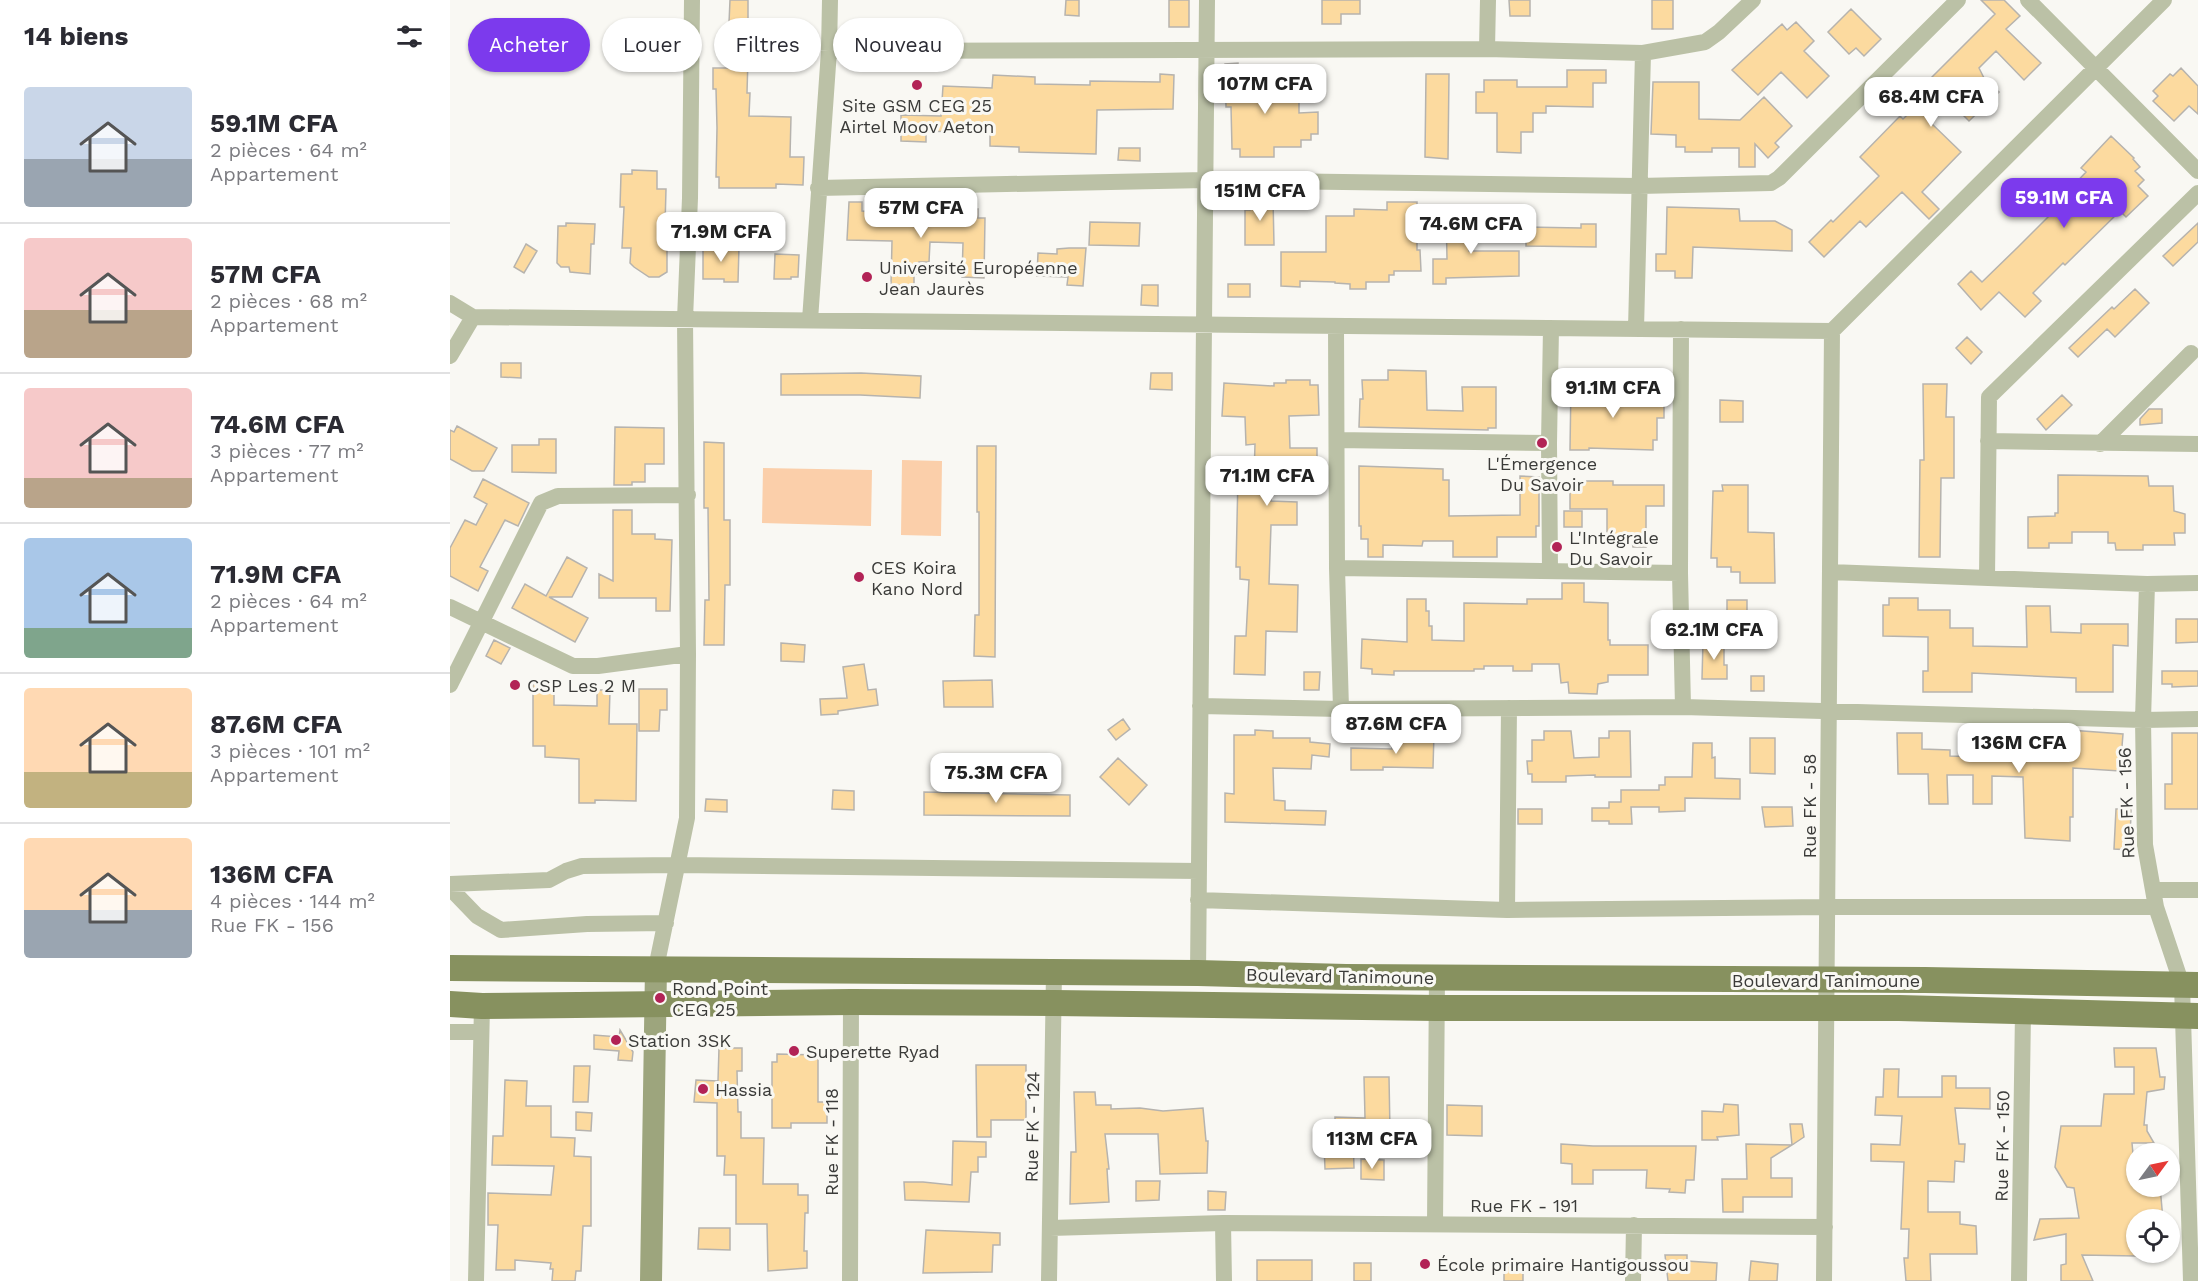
<!DOCTYPE html>
<html lang="fr">
<head>
<meta charset="utf-8">
<style>
	:root { --surface:#fff; --page:#f2f2f3; --text:#2b2b33; --muted:#7c7c81; --line:#e1e1e2; --accent:#7c3aed }
	body { margin:0; font-family:"Work Sans",sans-serif; background:var(--page); color:var(--text); height:100vh; display:flex; flex-direction:column; font-size:22px; white-space:nowrap }
	* { box-sizing:border-box; margin:0 }
	p { font-size:20px; color:var(--muted) }
	.icon { flex:none; width:33px; height:33px; fill:none; stroke:currentColor; stroke-width:2; stroke-linecap:round; stroke-linejoin:round }
	.map { position:relative; flex:1; overflow:hidden }
	.sheet { display:flex; flex-direction:column; background:var(--surface); width:450px }
	.sheet>* { flex:none }
	.guide { position:absolute; left:18px; top:18px; width:570px; height:54px; display:flex; gap:12px }
	.needle { width:39px; rotate:57deg }
	.buttons { position:absolute; left:1676px; top:1143px; display:grid; gap:12px }
	.buttons a { display:grid; place-items:center; width:54px; height:54px; border-radius:50%; background:var(--surface); box-shadow:0 2px 4px #0004; font-size:30px }
	.price { position:absolute; translate:-50% -51px; padding:0 14px; border-radius:12px; background:#fff; color:#222; font-size:20px; line-height:39px; filter:drop-shadow(0 2px 3px #0008) }
	.price::after { content:''; position:absolute; left:50%; top:36px; width:18px; height:14px; margin-left:-9px; background:inherit; clip-path:polygon(0 0,100% 0,50% 100%) }
	.price.selected { background:var(--accent); color:#fff }
	ul { padding:0; list-style:none }
	li { display:flex; align-items:center; gap:18px; height:150px; padding:0 24px }
	li+li { border-top:2px solid var(--line) }
	li span { display:grid; place-items:center; flex:none; width:168px; height:120px; border-radius:6px; color:#555 }
	li>.icon { margin-inline-start:auto }
	span .icon { width:72px; height:72px; fill:#fffc; stroke-width:1 }
	li b { font-size:26px }
	h2 { display:flex; justify-content:space-between; align-items:center; height:72px; padding:0 24px; font-size:26px }
	.pill { padding:0 21px; border-radius:27px; background:var(--surface); box-shadow:0 2px 4px #0004; font-size:21px; line-height:54px }
	.pill.selected { background:var(--accent); color:#fff }
	main { display:flex; flex:1; min-height:0 }
	.map>svg:first-child { display:block }
	.green { fill:#fbcfaa }
	.building { fill:#fcda9f; stroke:#b6b3ae; stroke-width:1.5 }
	.lines { fill:none; stroke-linecap:round; stroke-linejoin:round }
	.minor { stroke:#bbc1a6; stroke-width:16 }
	.secondary { stroke:#9da57d; stroke-width:22 }
	.primary { stroke:#87915f; stroke-width:26 }
	.poi-dot { fill:#b22356; stroke:#f9f8f3; stroke-width:2 }
	.labels { text-anchor:middle; dominant-baseline:central; stroke-width:6; stroke-linejoin:round; paint-order:stroke }
	.poi-label { font-size:18px; fill:#3b3b39; stroke:#f9f8f3; text-anchor:start }
	.street-label { font-size:18px; fill:#3b3b39; stroke:#f9f8f3 }
</style>
</head>
<body>
<main>
<section class="sheet">
<h2>14 biens<svg class="icon" aria-label="filters" viewBox="0 0 24 24"><path d="M4 7h16M4 17h16"/><circle cx="9" cy="7" r="2"/><circle cx="15" cy="17" r="2"/></svg></h2>
<ul>
<li><span style="background:linear-gradient(#c9d6e8 60%,#9aa5b1 0)"><svg class="icon" aria-label="home" viewBox="0 0 24 24"><path d="M3 11l9-7 9 7M6 9v11h12V9"/></svg></span><div><b>59.1M CFA</b><p>2 pièces · 64 m²</p><p>Appartement</p></div></li>
<li><span style="background:linear-gradient(#f6c9c9 60%,#b9a48a 0)"><svg class="icon" aria-label="home" viewBox="0 0 24 24"><path d="M3 11l9-7 9 7M6 9v11h12V9"/></svg></span><div><b>57M CFA</b><p>2 pièces · 68 m²</p><p>Appartement</p></div></li>
<li><span style="background:linear-gradient(#f6c9c9 75%,#b9a48a 0)"><svg class="icon" aria-label="home" viewBox="0 0 24 24"><path d="M3 11l9-7 9 7M6 9v11h12V9"/></svg></span><div><b>74.6M CFA</b><p>3 pièces · 77 m²</p><p>Appartement</p></div></li>
<li><span style="background:linear-gradient(#a9c7e8 75%,#7fa58c 0)"><svg class="icon" aria-label="home" viewBox="0 0 24 24"><path d="M3 11l9-7 9 7M6 9v11h12V9"/></svg></span><div><b>71.9M CFA</b><p>2 pièces · 64 m²</p><p>Appartement</p></div></li>
<li><span style="background:linear-gradient(#ffd9b3 70%,#c2b280 0)"><svg class="icon" aria-label="home" viewBox="0 0 24 24"><path d="M3 11l9-7 9 7M6 9v11h12V9"/></svg></span><div><b>87.6M CFA</b><p>3 pièces · 101 m²</p><p>Appartement</p></div></li>
<li><span style="background:linear-gradient(#ffd9b3 60%,#9aa5b1 0)"><svg class="icon" aria-label="home" viewBox="0 0 24 24"><path d="M3 11l9-7 9 7M6 9v11h12V9"/></svg></span><div><b>136M CFA</b><p>4 pièces · 144 m²</p><p>Rue FK - 156</p></div></li>
</ul>
</section>
<div class="map">
<svg width="1748" height="1281" viewBox="0 0 1748 1281">
	<rect width="100%" height="100%" fill="#f9f8f3"/>
	<path class="green" d="M452 460 492 461 491 536 451 535Z
		M313 468 422 470 421 526 312 523Z"/>
	<path class="building" d="M280 0H298V24L279 23Z
		M616 0H629V16L615 15Z
		M719 0H739V27H719Z
		M872 0H910V14H891V24H872Z
		M1059 0H1080V16H1060Z
		M1202 0H1223V29H1202Z
		M1531 0H1554L1570 16 1556 29 1591 63 1574 80 1546 51 1529 68 1534 78 1549 92 1519 121 1500 102 1480 122 1511 152 1472 192 1489 209 1479 219 1452 192 1416 227 1410 221 1374 257 1359 242 1381 220 1383 222 1429 176 1410 157 1450 116 1453 119 1485 88 1478 81 1545 14Z
		M1401 9 1431 39 1414 56 1406 48 1399 54 1378 32Z
		M1346 22 1364 41 1354 51 1379 76 1357 98 1331 72 1308 95 1282 70 1332 24 1337 30Z
		M278 57 298 58 297 93H300L299 116 341 117 340 157H354L353 185 326 184V188H269V177H266L267 128 266 89H263V68H278Z
		M788 63V74H813L814 84 849 83V113L868 112V134H861V140H851V147H824V157H790V149H782L781 107H776L775 64Z
		M1731 68 1748 86V114L1739 106 1724 121 1703 101 1708 96 1703 91 1720 74 1723 76Z
		M1117 70H1156V83H1143V107L1096 106V113H1083V132H1071V153L1047 152V113H1026V92H1034V80H1067V87H1117Z
		M710 74 724 75 723 109 647 110 646 154 569 152V147L540 146V133L476 131V142L451 141V115L491 116 493 86 542 88 543 75 585 77V84L640 85V81L710 82Z
		M976 74H999L998 159 975 157Z
		M1203 82H1249V119L1290 120 1314 97 1342 126 1325 143 1329 147 1318 158 1305 144V167H1289V148H1262V152H1235V147H1226V135L1201 134Z
		M1661 136 1684 158 1683 159 1690 167 1685 171 1694 180 1688 186 1698 196 1676 217 1670 211 1615 265 1613 263 1583 293 1591 301 1575 317 1549 292 1531 310 1508 284 1521 271 1532 282 1568 247 1606 209 1603 207 1636 172 1631 168Z
		M669 148H690V161L668 160Z
		M182 170 207 171V189H216L215 226H222V249H217V272L209 277H199L184 267 180 263 181 248H172L174 207H170L171 174H182Z
		M800 198H823L824 245H795V210H800Z
		M399 202H412V211L430 212V217L465 218V220L490 221V210L528 209V218H535L534 278 512 277 513 243 480 242 479 262H469V274H464V285H441L442 241 397 240Z
		M937 202H967V250H970L971 271H944V275H939V282H916V289H900V284L885 283V282L850 281V287L831 286V252H876V216H904V209L937 210Z
		M1217 207 1289 209 1290 221H1325L1342 230V251L1243 247 1242 278H1225V271H1206V254H1216Z
		M996 211H1018L1019 251H1069V276L996 278V284H983V259H997Z
		M312 215H325L324 238 311 237Z
		M640 222 690 223 689 246 639 245Z
		M116 223 145 224 144 244H141L140 274 120 272 119 267H111L107 263 108 226H116Z
		M1748 223V242L1723 266 1713 256Z
		M1131 224H1146V247L1076 246V227L1131 228Z
		M76 244 87 251 74 273 64 267Z
		M253 246 289 247 288 282H274V279H253Z
		M619 248H636L633 286 617 285 618 277 587 276 588 253 607 254V249Z
		M325 254 349 255 348 277H341V279H324Z
		M778 284H800V297H778Z
		M692 285H708V306L691 305Z
		M1685 289 1699 303 1665 337 1657 329 1628 357 1619 348 1662 307 1664 309Z
		M1517 337 1532 352 1521 364 1506 348Z
		M51 363H71V378L51 377Z
		M938 370 976 371 977 410 1013 411 1012 387H1046V428H1038V430L909 427 910 399H913L912 380H938Z
		M411 373 471 376 470 398 410 395H331V374Z
		M701 373H722V390L700 389Z
		M836 380H860V385H868L869 415 839 416 840 448H867V472L822 471 821 501 847 502V525H821L819 584 848 585 847 632 816 631 815 675 784 674 785 636H796L799 580 790 579V567H786L788 476H804L805 444 796 445 795 417 772 416 774 383 824 386V383H836Z
		M1121 384H1157V391H1165V396H1214V418H1207V440H1203V450L1139 448V450H1120Z
		M1473 384H1497L1496 417H1504V478H1491L1490 557H1469L1470 460H1474Z
		M1612 395 1622 405 1596 430 1587 419Z
		M1270 400 1293 401V422H1270Z
		M1699 409H1712V423L1690 425V419Z
		M7 426 47 448 34 471H22L0 459V430L4 432Z
		M165 427 214 428V464H195V482H182V485H164Z
		M89 439H106V473L62 472V445H89Z
		M254 442 274 443V520H280V585H275L274 645H254L255 600H259L258 508H254Z
		M527 446H546L545 657 524 656 525 615H529V512H527Z
		M909 466 993 469V480H999V516L1070 515V476L1089 477V526H1086V537H1047V557H1003V541H973L972 546 933 545V557H918V539H911V526H909Z
		M1608 475 1698 476 1699 486H1723L1724 511 1735 514V533H1724L1725 545H1693V550H1666L1665 543H1658V532H1622V543H1599V548H1578V517L1605 516V513H1608Z
		M33 479 79 503 68 526 55 520 30 567 38 571 28 591 0 576V548L15 520 26 525 37 504 24 497Z
		M1120 481H1163V485H1214V506H1196V547H1183L1182 542H1157V509H1120Z
		M1272 485H1298V532L1324 533 1325 583H1290V572H1281V567H1267V558H1261L1263 491H1273Z
		M163 510H182V534H205V539L222 540 220 611H206V598H149V574L163 581Z
		M1114 511H1132V527H1114Z
		M117 557 137 568 122 597H99L138 618 125 642 62 608 75 584 96 596Z
		M1112 583H1134V602L1158 603V640H1160V645H1198V675H1158V682L1148 684 1147 694 1119 693 1118 682 1111 683 1109 664H1082V671H1063V666H1034V669H1024V671H944V675L922 674V669L911 668 912 639 957 642V599H976V611H979V626H982V640L1014 641V603L1077 604V599H1112Z
		M1439 598H1468V610H1500V628H1523V646L1577 647 1576 606H1600L1601 632 1631 633V624H1678V646L1663 645V692H1626V678L1522 673V692H1473V671H1478V637L1433 636V605H1439Z
		M1277 600H1297V636H1273V618L1277 619Z
		M1726 619H1748V642L1726 643Z
		M44 640 60 648 51 664 36 656Z
		M1253 641 1274 642V665H1277V679H1252Z
		M331 643 355 645 354 662 331 661Z
		M414 664 418 690 426 689 428 705 388 711V714L371 715 370 699 397 698 393 667Z
		M1712 671H1748V686L1722 687V684H1712Z
		M854 672H870L869 690H854Z
		M1301 676H1314V691H1301Z
		M542 680 543 707H494L493 681Z
		M83 684H104V705L147 706V690H160L159 724H187L186 801 145 800V803H129V759L95 757V746H83Z
		M189 689H217V710H210L209 731H189Z
		M673 719 680 729 666 740 658 730Z
		M1606 729 1673 734 1670 771 1623 768V817H1620V841L1575 838 1573 777 1542 776V804H1523V775H1497L1498 804H1479L1478 774H1448L1447 733H1472V749L1500 750V756L1531 757V744H1545V751L1582 752V746H1606Z
		M805 730 823 731V738H860V742L880 744 879 757 862 755 861 769 823 768 824 800 835 801V810L876 811 875 825 775 822V793L784 794V735H805Z
		M1094 731H1121L1124 758 1149 757V738H1159V731H1180L1181 777H1145V775L1116 776V782H1082V774H1078L1077 761H1082V740H1094Z
		M969 732 984 733 983 768 933 767V770H901V748L942 749V742H968Z
		M1722 733H1748V809H1715V784H1722Z
		M1300 738H1325V774L1300 773Z
		M1243 743H1262V758L1265 757V778L1290 779V799L1235 798V811L1209 812V807H1181L1182 824H1159V821H1142V808H1159V802H1171V790H1209V785H1215V777H1242Z
		M668 758 697 785 679 805 650 777Z
		M383 790 404 791V810L382 809Z
		M474 792 620 795V816L474 815Z
		M256 799 277 800V812L255 811Z
		M1312 807H1342L1343 826 1315 827Z
		M1068 809H1092V824H1068Z
		M1666 809H1681L1680 850 1664 849Z
		M170 1030 183 1052 182 1061 168 1060 169 1051 144 1049V1035L169 1037Z
		M269 1048H292V1071H287L288 1112H291V1138H314L313 1184H348V1195H358V1213H355L354 1251H357V1268L318 1271 317 1224H286V1175H274L275 1156H267V1103L244 1102 246 1080 268 1081Z
		M1664 1048H1706L1710 1077H1715L1714 1089 1697 1092 1694 1125H1697V1131L1704 1143H1682L1686 1186H1710L1713 1220H1686V1256L1632 1255 1643 1281H1611V1265L1616 1264V1234L1584 1240 1590 1219 1629 1218 1624 1188 1617 1187 1605 1167 1611 1126H1651L1654 1094H1684V1067H1665Z
		M327 1054 368 1055V1102H377V1123H341V1128H322V1062H327Z
		M526 1065H576V1120H541V1137H527Z
		M124 1066H140L138 1102H123Z
		M1434 1069H1449L1448 1097H1492V1076H1506V1088H1540V1109L1505 1108 1509 1144H1515L1514 1162 1505 1161 1504 1182 1478 1181V1212H1510V1224L1526 1226 1527 1254H1480L1481 1281H1456L1454 1258H1458L1459 1229H1451L1454 1162 1421 1161V1144L1450 1145 1452 1116 1425 1115 1426 1097H1433Z
		M914 1077H939L940 1131 903 1132 904 1168 875 1169 874 1145H885V1117L915 1118Z
		M55 1080 77 1081 76 1106H101V1137L125 1138 124 1156 141 1157V1226H133L131 1271H126L125 1281H102L103 1269H100L101 1263 65 1260V1270H46L48 1225H38V1193L101 1195 104 1166 42 1165 43 1136H53Z
		M624 1092H645L646 1105H661V1109L690 1108 713 1111 753 1108 756 1141H758L757 1173 710 1174 708 1134H655L659 1169H657L659 1202 620 1204 621 1152H626Z
		M1274 1104 1288 1105 1289 1135 1267 1137 1268 1140H1252V1111L1273 1112Z
		M997 1105 1032 1106V1136L997 1135Z
		M126 1112 142 1113 141 1131 126 1130Z
		M1340 1124H1352L1354 1137 1342 1145Z
		M503 1141 536 1142V1157H528V1172H521L519 1202 455 1200 454 1182H473L502 1185Z
		M1111 1144 1143 1146H1246L1244 1180H1236L1235 1193 1219 1192 1220 1189 1196 1188 1197 1170H1143V1184H1122V1164L1111 1163Z
		M1296 1144 1342 1145 1321 1158V1178H1342V1197H1293V1212H1273L1272 1179H1297Z
		M911 1159 934 1160V1180L911 1179Z
		M686 1181H710L709 1200 686 1201Z
		M758 1191 776 1192 775 1210H758Z
		M249 1228H280V1250L248 1249Z
		M476 1230 550 1233V1245H543L542 1272 473 1273Z
		M1215 1255H1237V1261L1267 1263 1266 1281H1218Z
		M807 1260H862V1281H807Z
		M1054 1261H1073V1281H1054Z
		M1301 1261 1328 1264 1327 1281H1299Z
		M904 1263H921V1281H904Z"/>
	<g class="lines">
		<path class="minor" d="M1578 0 1748 171
			M1037 49 1038 0
			M379 51 1037 49 1193 53 1255 42 1269 32 1303 0
			M368 188 755 180 1189 186 1321 183 1329 178 1508 0
			M0 303 23 317 1382 331 1714 0
			M360 320 379 51 380 0
			M886 326 887 568 891 709
			M1186 329 1193 53
			M1231 329 1230 573 1233 707
			M0 356 23 317
			M887 440 1099 443
			M1538 441 1748 444
			M1650 444 1741 353
			M887 568 1230 573
			M1100 571 1099 443 1101 328
			M1380 572 1697 584 1748 583
			M1537 578 1539 397 1748 193
			M1697 584 1693 720 1695 845 1706 907 1732 985 1741 1281
			M0 607 123 666H148L238 654
			M0 685 91 503 108 496 238 495
			M750 706 891 709 1233 707 1693 720 1748 719
			M0 884 99 880 116 871 132 866 227 865 749 871
			M0 888 27 916 51 930 137 924 216 923
			M1703 890H1748
			M748 900 1057 910 1377 907H1706
			M1057 910 1059 708
			M206 968 237 818 238 654 235 319 240 198 242 0
			M748 973 757 0
			M0 1032H31
			M773 1223 774 1281
			M985 1224 987 977
			M600 1228 773 1223 1375 1227
			M26 1281 32 1006
			M400 1281 401 1002
			M599 1281 604 973
			M1183 1281 1184 1225
			M1374 1281 1382 331
			M1569 1281 1573 1012"/>
		<path class="secondary" d="M201 1281 206 968"/>
		<path class="primary" d="M0 968 748 973 896 977 1475 980 1748 985
			M0 1004 32 1006 401 1002 604 1003 986 1008H1449L1748 1016"/>
	</g>
	<g class="poi-dot">
		<circle cx="467" cy="85" r="6"/>
		<circle cx="417" cy="277" r="6"/>
		<circle cx="1092" cy="443" r="6"/>
		<circle cx="1107" cy="547" r="6"/>
		<circle cx="409" cy="577" r="6"/>
		<circle cx="65" cy="685" r="6"/>
		<circle cx="210" cy="998" r="6"/>
		<circle cx="166" cy="1040" r="6"/>
		<circle cx="344" cy="1051" r="6"/>
		<circle cx="253" cy="1089" r="6"/>
		<circle cx="975" cy="1264" r="6"/>
	</g>
	<g class="labels">
		<g class="poi-label">
			<text x="467" y="105" text-anchor="middle">Site GSM CEG 25<tspan x="467" dy="21">Airtel Moov Aeton</tspan></text>
			<text x="429" y="267">Université Européenne<tspan x="429" dy="21">Jean Jaurès</tspan></text>
			<text x="1092" y="463" text-anchor="middle">L'Émergence<tspan x="1092" dy="21">Du Savoir</tspan></text>
			<text x="1119" y="537">L'Intégrale<tspan x="1119" dy="21">Du Savoir</tspan></text>
			<text x="421" y="567">CES Koira<tspan x="421" dy="21">Kano Nord</tspan></text>
			<text x="77" y="685">CSP Les 2 M</text>
			<text x="222" y="988">Rond Point<tspan x="222" dy="21">CEG 25</tspan></text>
			<text x="178" y="1040">Station 3SK</text>
			<text x="356" y="1051">Superette Ryad</text>
			<text x="265" y="1089">Hassia</text>
			<text x="987" y="1264">École primaire Hantigoussou</text>
		</g>
		<g class="street-label">
			<text transform="translate(1676 803) rotate(-92)">Rue FK - 156</text>
			<text transform="translate(1359 806) rotate(-90)">Rue FK - 58</text>
			<text transform="translate(890 976) rotate(1)">Boulevard Tanimoune</text>
			<text x="1376" y="980">Boulevard Tanimoune</text>
			<text transform="translate(582 1127) rotate(-89)">Rue FK - 124</text>
			<text transform="translate(381 1142) rotate(-90)">Rue FK - 118</text>
			<text transform="translate(1552 1146) rotate(-89)">Rue FK - 150</text>
			<text x="1074" y="1205">Rue FK - 191</text>
		</g>
	</g>
</svg>
<div class="buttons">
<a><svg class="needle" viewBox="-14 -14 28 28"><path d="M0-13l5 13h-10z" fill="#e53935"/><path d="M0 13l5-13h-10z" fill="#7c7c81"/></svg></a>
<a><svg class="icon" aria-label="locate" viewBox="0 0 24 24"><circle cx="12" cy="12" r="6"/><path d="M12 2v4M12 18v4M2 12h4M18 12h4"/></svg></a>
</div>
<b class="price" style="left:815px;top:115px">107M CFA</b>
<b class="price" style="left:1481px;top:128px">68.4M CFA</b>
<b class="price" style="left:810px;top:222px">151M CFA</b>
<b class="price selected" style="left:1614px;top:229px">59.1M CFA</b>
<b class="price" style="left:471px;top:239px">57M CFA</b>
<b class="price" style="left:1021px;top:255px">74.6M CFA</b>
<b class="price" style="left:271px;top:263px">71.9M CFA</b>
<b class="price" style="left:1163px;top:419px">91.1M CFA</b>
<b class="price" style="left:817px;top:507px">71.1M CFA</b>
<b class="price" style="left:1264px;top:661px">62.1M CFA</b>
<b class="price" style="left:946px;top:755px">87.6M CFA</b>
<b class="price" style="left:1569px;top:774px">136M CFA</b>
<b class="price" style="left:546px;top:804px">75.3M CFA</b>
<b class="price" style="left:922px;top:1170px">113M CFA</b>
<div class="guide">
<a class="pill selected">Acheter</a>
<a class="pill">Louer</a>
<a class="pill">Filtres</a>
<a class="pill">Nouveau</a>
</div>
</div>
</main>
</body>
</html>
